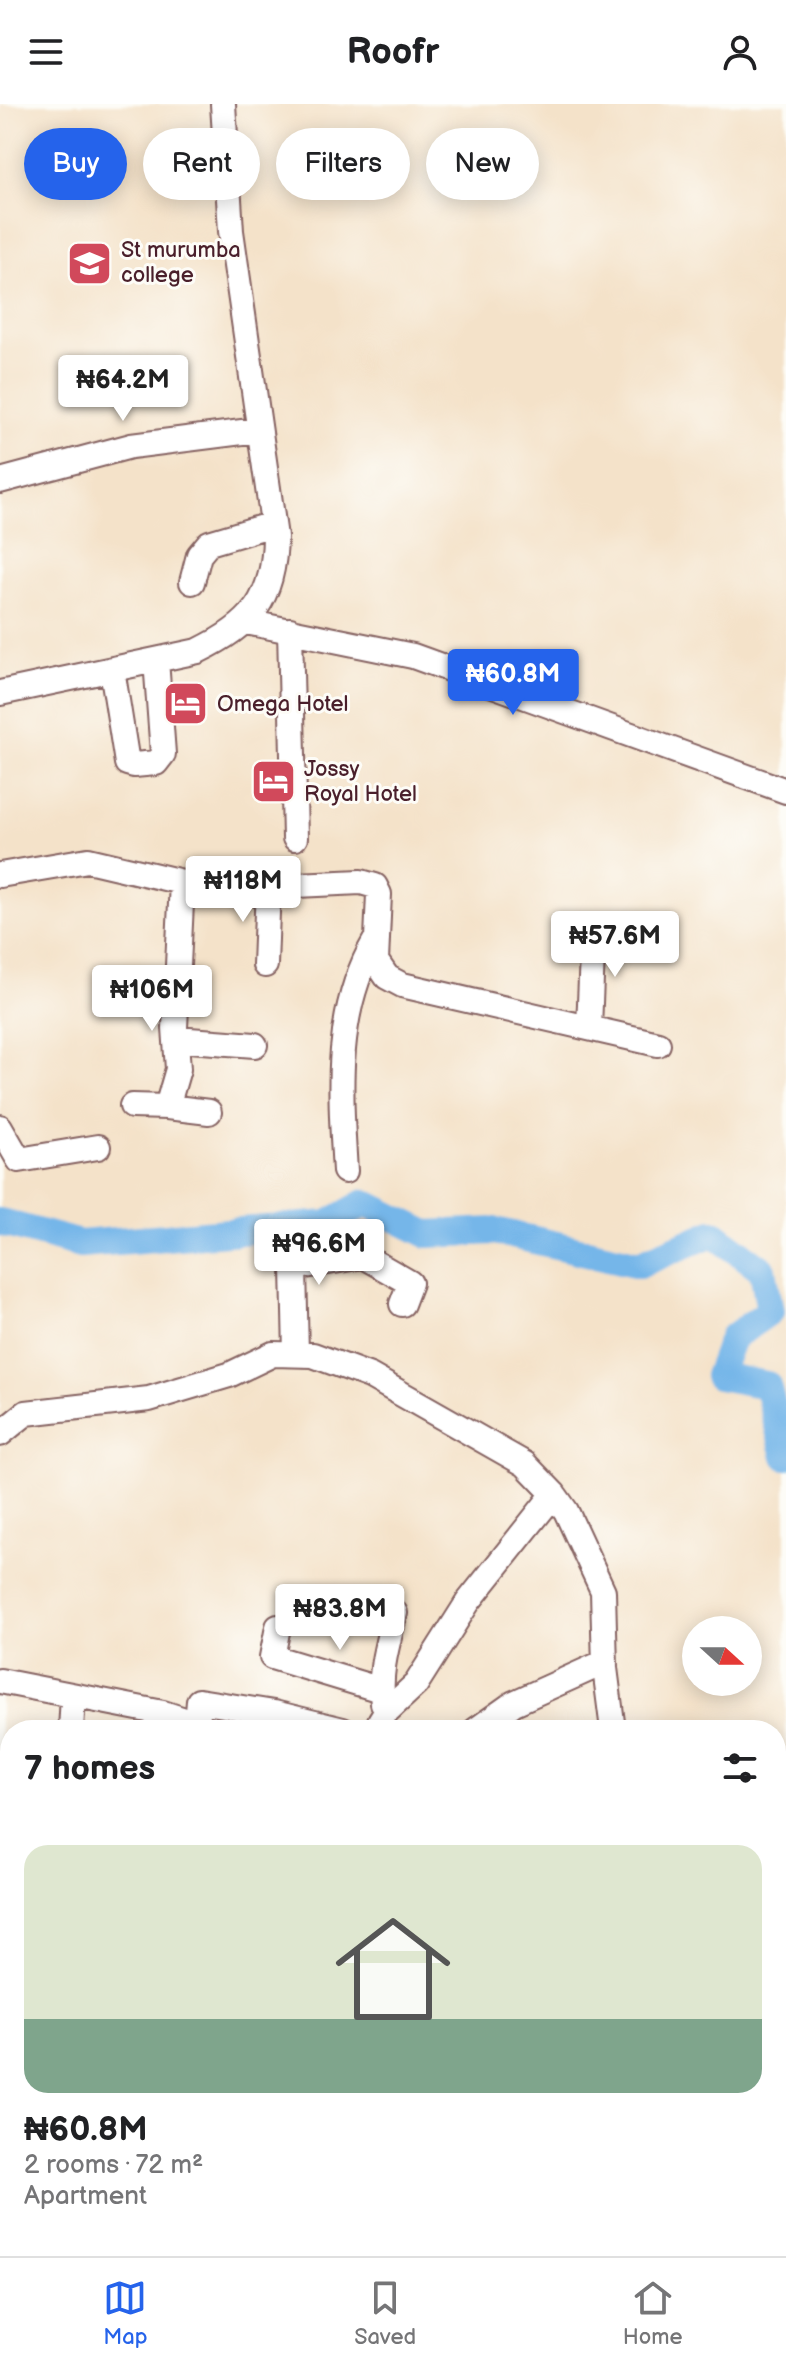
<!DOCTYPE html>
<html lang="en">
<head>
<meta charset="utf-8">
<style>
	:root { --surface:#fff; --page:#f2f2f2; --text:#202124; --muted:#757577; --line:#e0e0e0; --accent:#2563eb }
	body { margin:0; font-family:"Balsamiq Sans",sans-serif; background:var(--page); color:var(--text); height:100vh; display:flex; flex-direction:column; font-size:30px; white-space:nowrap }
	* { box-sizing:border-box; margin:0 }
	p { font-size:26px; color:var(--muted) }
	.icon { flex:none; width:44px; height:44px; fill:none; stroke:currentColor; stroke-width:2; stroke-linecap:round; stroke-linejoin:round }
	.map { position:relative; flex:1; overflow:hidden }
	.panel { position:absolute; left:0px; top:1616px; width:786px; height:536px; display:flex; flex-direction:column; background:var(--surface); border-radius:32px 32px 0 0; box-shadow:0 4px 20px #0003 }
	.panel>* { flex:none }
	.banner { position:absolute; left:24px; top:24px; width:738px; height:72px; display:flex; gap:16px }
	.needle { width:52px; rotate:111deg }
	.fabs { position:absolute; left:682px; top:1512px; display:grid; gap:16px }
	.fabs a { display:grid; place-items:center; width:80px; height:80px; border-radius:50%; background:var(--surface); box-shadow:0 4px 20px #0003; font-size:40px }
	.price { position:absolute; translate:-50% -68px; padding:0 18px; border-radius:8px; background:#fff; color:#222; font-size:26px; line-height:52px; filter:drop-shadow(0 2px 4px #0008) }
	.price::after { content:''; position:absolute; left:50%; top:48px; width:24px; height:18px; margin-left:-12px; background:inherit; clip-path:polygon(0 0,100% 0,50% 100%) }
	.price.selected { background:var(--accent); color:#fff }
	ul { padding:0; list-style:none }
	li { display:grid; align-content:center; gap:16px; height:424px; padding:0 24px }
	li span { display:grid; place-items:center; height:248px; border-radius:24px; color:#555 }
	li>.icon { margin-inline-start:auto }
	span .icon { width:144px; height:144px; fill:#fffc; stroke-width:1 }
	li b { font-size:34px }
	h2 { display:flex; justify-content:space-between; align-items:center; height:96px; padding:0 24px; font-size:34px }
	.chip { padding:0 28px; border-radius:36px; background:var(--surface); box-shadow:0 4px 20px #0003; font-size:28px; line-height:72px }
	.chip.selected { background:var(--accent); color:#fff }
	header { display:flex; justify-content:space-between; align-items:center; height:104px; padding:0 24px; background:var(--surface); font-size:36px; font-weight:600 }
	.dock { display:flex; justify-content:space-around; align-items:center; height:112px; border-top:2px solid var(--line); background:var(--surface); font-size:22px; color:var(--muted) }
	.dock a { display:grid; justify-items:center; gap:4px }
	.dock .selected { color:var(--accent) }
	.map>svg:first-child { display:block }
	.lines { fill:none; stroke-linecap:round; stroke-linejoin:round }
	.river { stroke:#74b6e9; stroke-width:28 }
	.minor-casing { stroke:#866362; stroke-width:28 }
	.minor { stroke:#fff; stroke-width:24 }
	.labels { text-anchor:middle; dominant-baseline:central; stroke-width:6; stroke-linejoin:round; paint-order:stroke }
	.poi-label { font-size:22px; fill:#4a1f2b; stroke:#fdfcf7; text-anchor:start }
</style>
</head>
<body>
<header><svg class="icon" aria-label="menu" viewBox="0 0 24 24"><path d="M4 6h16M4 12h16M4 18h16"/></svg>Roofr<svg class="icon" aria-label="person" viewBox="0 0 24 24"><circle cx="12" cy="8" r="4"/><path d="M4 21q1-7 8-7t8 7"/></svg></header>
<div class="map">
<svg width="786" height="2152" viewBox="0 0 786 2152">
	<rect width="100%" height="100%" fill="#fdfcf7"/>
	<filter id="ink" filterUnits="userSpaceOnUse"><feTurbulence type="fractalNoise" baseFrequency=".0125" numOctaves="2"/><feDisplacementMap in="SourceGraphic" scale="16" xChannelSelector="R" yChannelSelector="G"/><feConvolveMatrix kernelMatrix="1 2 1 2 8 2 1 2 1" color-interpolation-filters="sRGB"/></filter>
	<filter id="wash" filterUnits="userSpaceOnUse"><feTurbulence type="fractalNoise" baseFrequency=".006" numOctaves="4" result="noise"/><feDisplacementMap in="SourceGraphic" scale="32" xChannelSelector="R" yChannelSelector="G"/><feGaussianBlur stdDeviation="1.8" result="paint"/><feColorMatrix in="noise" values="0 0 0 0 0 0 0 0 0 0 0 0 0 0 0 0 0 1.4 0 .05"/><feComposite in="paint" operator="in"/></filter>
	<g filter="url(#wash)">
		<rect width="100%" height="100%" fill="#f4e2c9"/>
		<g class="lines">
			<path class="river" d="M0 1118 80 1140 328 1120 365 1099 427 1130 495 1127 639 1160 713 1129 763 1166 770 1207 732 1234 718 1272 767 1281 786 1352"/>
		</g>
	</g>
	<g filter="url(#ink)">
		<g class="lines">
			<defs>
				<path id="minor" d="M0 377 131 342 258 326
					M192 478 199 451 209 439 273 420
					M246 518 413 552 786 687
					M290 526 295 734
					M112 565 127 659 134 661 156 659 163 650 156 556
					M0 589 198 547C252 521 274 495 275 433L231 127 223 0
					M0 771 88 756 182 778 253 783 361 778 375 782 379 790 376 857 387 873 402 881 658 940
					M182 778 175 924 178 965 167 1003 209 1008
					M265 861 268 782
					M589 924 593 825
					M176 935 255 941
					M132 1002 167 1003
					M0 1023 19 1056 98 1043
					M345 1067C340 987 334 908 375 837
					M296 1250 294 1164 363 1152 410 1179 402 1200
					M0 1330 26 1309 149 1295 229 1271 273 1250 313 1251 370 1272 525 1360 554 1390 566 1407 603 1487 605 1564 613 1626
					M278 1523 272 1553 381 1586
					M0 1577 163 1609 197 1620 200 1626
					M383 1599C378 1569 388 1538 395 1509
					M197 1620 199 1597 274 1609 343 1626
					M71 1626 73 1592
					M379 1626 380 1617 385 1609 416 1580 468 1498 554 1390
					M476 1626 514 1599 605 1558
					M776 1666 786 1668
					M0 1674 10 1675
					M776 1789H786
					M0 1878 10 1879
					M776 1891H786
					M776 1984 786 1986
					M0 2008 10 2006
					M776 2063 786 2066
					M318 2152V2142
					M560 2152 561 2142
					M636 2152 638 2142
					M730 2152 732 2142"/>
			</defs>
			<use href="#minor" class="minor-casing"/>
			<use href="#minor" class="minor"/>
		</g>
	</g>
	<defs>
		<symbol id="school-square" viewBox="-11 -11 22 22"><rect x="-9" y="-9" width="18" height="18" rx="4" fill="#d1495b" stroke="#fdfcf7"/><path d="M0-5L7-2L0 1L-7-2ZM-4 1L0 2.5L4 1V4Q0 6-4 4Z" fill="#fff"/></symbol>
		<symbol id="hotel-square" viewBox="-11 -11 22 22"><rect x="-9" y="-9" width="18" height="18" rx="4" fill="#d1495b" stroke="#fdfcf7"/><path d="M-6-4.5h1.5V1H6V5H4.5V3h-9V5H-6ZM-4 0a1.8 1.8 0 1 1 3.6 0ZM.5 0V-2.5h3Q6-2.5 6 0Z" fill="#fff"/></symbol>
	</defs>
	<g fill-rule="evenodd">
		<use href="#school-square" x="64" y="134" width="51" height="51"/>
		<use href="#hotel-square" x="160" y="574" width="51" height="51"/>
		<use href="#hotel-square" x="248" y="652" width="51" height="51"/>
	</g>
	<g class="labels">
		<g class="poi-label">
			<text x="121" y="146">St murumba<tspan x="121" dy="25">college</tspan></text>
			<text x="217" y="600">Omega Hotel</text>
			<text x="304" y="665">Jossy<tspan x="304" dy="25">Royal Hotel</tspan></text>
		</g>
	</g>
</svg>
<div class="fabs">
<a><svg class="needle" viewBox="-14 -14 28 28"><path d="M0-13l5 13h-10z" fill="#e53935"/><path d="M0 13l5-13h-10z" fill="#757577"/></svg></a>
</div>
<b class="price" style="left:123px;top:319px">₦64.2M</b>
<b class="price selected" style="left:513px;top:613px">₦60.8M</b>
<b class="price" style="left:243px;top:820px">₦118M</b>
<b class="price" style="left:615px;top:875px">₦57.6M</b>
<b class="price" style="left:152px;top:929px">₦106M</b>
<b class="price" style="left:319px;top:1183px">₦96.6M</b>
<b class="price" style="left:340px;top:1548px">₦83.8M</b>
<div class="banner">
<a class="chip selected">Buy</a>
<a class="chip">Rent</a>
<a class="chip">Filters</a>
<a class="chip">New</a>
</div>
<section class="panel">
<h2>7 homes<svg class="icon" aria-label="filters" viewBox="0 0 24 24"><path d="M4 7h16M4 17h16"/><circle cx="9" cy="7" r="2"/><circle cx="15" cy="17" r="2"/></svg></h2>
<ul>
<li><span style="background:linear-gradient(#dfe7d0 70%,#7fa58c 0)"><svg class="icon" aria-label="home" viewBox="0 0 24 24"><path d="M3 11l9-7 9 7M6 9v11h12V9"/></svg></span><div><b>₦60.8M</b><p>2 rooms · 72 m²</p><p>Apartment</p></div></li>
</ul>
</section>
</div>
<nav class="dock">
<a class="selected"><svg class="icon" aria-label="map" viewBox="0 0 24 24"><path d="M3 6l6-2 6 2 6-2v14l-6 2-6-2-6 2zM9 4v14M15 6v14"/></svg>Map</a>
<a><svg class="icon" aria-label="saved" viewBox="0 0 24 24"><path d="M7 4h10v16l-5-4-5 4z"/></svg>Saved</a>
<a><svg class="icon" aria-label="home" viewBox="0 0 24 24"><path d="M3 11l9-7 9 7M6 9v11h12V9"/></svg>Home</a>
</nav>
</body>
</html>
